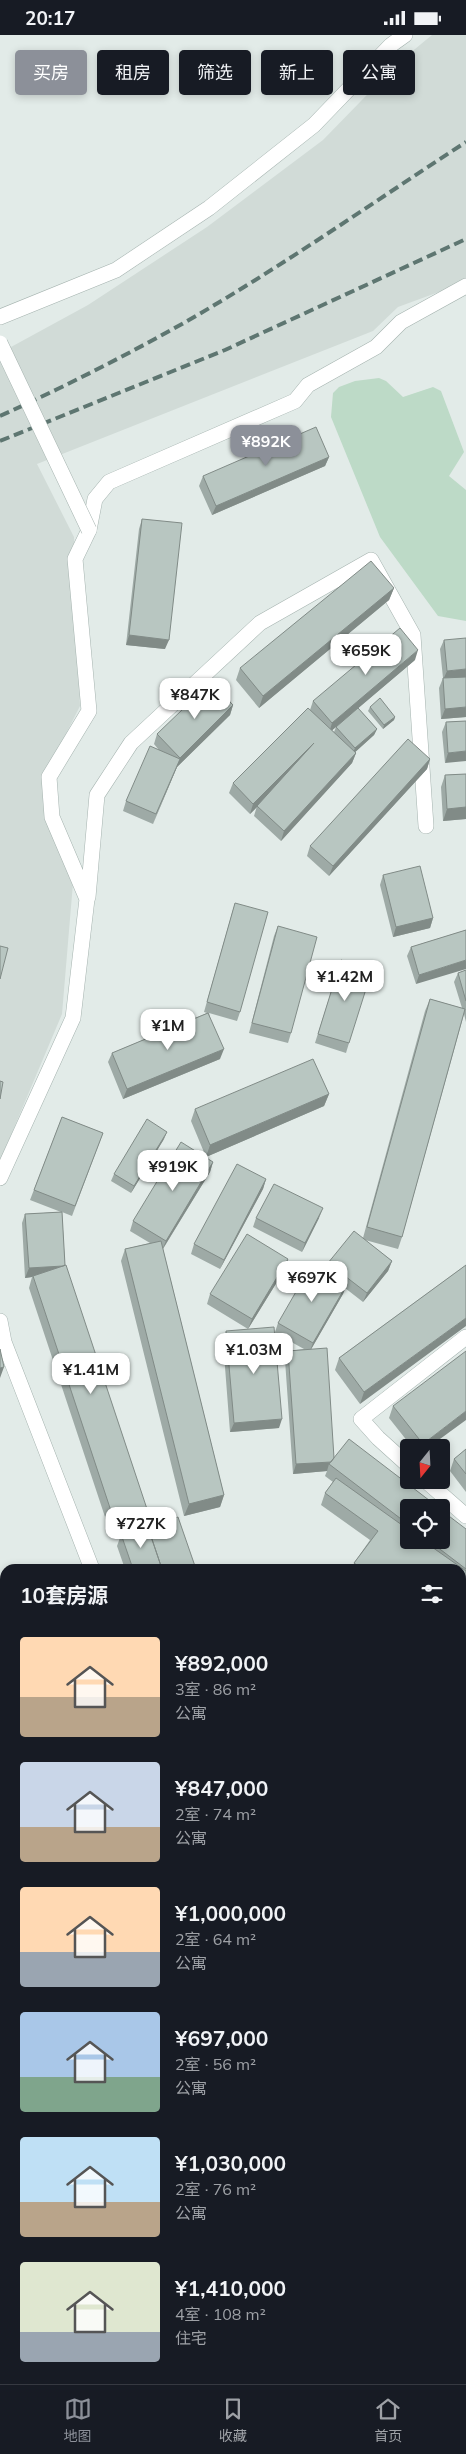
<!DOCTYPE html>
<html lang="zh">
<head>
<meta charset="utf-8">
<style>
	:root { --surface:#171b24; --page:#242831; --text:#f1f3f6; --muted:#9ea1a6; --line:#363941; --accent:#8c9099 }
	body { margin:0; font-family:Mulish,"Noto Sans SC",sans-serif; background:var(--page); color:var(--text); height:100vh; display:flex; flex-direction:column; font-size:19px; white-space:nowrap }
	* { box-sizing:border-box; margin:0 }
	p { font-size:16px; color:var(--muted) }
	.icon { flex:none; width:28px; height:28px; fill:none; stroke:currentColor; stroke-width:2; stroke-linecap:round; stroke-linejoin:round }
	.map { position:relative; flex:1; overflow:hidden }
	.panel { position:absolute; left:0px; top:1529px; width:466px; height:821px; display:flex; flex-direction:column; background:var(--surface); border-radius:15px 15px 0 0; box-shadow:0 2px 8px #0003 }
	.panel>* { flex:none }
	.hud { position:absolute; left:15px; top:15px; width:436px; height:45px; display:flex; gap:10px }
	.needle { width:32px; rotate:198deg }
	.controls { position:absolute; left:400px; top:1404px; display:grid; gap:10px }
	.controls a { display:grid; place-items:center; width:50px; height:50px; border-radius:5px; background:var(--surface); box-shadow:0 2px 8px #0003; font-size:25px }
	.price { position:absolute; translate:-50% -42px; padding:0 11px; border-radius:10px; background:#fff; color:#222; font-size:16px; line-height:32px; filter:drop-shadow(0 1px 2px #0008) }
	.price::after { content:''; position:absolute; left:50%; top:30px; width:15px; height:11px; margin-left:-8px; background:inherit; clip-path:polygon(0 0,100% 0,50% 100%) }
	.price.current { background:var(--accent); color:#fff }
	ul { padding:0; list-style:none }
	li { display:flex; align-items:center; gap:15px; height:125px; padding:0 20px }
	li span { display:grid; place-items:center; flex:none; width:140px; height:100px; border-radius:5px; color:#555 }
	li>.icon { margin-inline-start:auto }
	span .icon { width:60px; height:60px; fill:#fffc; stroke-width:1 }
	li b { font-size:21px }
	h2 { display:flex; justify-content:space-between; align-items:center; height:60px; padding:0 20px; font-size:21px }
	.pill { padding:0 18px; border-radius:5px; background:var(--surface); box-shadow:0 2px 8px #0003; font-size:18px; line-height:45px }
	.pill.current { background:var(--accent); color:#fff }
	.status { display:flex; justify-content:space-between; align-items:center; height:35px; padding:0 25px; background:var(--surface); direction:ltr }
	.status svg { height:14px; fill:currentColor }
	.tab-bar { display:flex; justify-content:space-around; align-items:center; height:70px; border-top:1px solid var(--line); background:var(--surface); font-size:14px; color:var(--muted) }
	.tab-bar a { display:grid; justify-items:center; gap:2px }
	.tab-bar .current { color:var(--accent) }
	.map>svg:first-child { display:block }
	.built { fill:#d1dbd7 }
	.green { fill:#bddac7 }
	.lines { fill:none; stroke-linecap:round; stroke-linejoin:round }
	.street-casing { stroke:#a5b3af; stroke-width:16 }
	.highway-casing { stroke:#c2c8c7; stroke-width:16 }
	.street { stroke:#fff; stroke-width:15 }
	.highway { stroke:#32645d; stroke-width:15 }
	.rail { stroke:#5e7671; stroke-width:4; stroke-dasharray:10 5; stroke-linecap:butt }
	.street-bridge-casing { stroke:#a5b3af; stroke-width:16; stroke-linecap:butt }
	.street-bridge { stroke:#fff; stroke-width:15 }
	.wall { fill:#9eaaa6; fill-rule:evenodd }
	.shaded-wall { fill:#818b87 }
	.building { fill:#b8c6c1; stroke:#818b87 }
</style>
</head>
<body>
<div class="status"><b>20:17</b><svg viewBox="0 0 49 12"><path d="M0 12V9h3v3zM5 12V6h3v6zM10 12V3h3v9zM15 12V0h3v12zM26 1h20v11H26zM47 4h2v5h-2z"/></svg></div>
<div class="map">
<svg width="466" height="2349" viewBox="0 0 466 2349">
	<rect width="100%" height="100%" fill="#e2ebe8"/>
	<path class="built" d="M432 0H466V247L398 272 373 296 37 429 74 502 80 671 44 743 73 848 62 979 0 1126V318L88 270 207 192 323 105 398 28Z
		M461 1968 466 1970V2349H0V2233L5 2232V2345H461Z"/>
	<path class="green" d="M379 343 386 346 403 362 433 352 441 356 464 417 449 441 466 455V586L438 581 380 502 331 382 333 358 339 352 355 346Z"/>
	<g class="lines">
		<defs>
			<path id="street" d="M0 282 116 235 209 173 314 90 391 10 405 0
				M88 862 97 760 131 708 260 588 371 525 413 600 426 791
				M0 1143 73 983 87 864 52 782 49 742 89 676 75 524 89 495 95 464 109 447 295 366 308 350 376 312 401 287 466 251
				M0 1286 4 1307 92 1534
				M409 1431 378 1403 361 1384 466 1302
				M425 1445 466 1481
				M0 2230H5
				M287 2345 303 2349"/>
			<path id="highway" d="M0 1745 5 1747
				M0 1799 5 1801
				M461 1893 466 1895
				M461 1945 466 1946"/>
		</defs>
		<use href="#street" class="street-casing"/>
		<use href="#highway" class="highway-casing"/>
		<use href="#street" class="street"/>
		<use href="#highway" class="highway"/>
		<path class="rail" d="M0 381C62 353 123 322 182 289 280 233 372 168 466 107
			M0 406 225 315 466 204"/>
		<defs>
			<path id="street-bridge" d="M0 308 89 495"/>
		</defs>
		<use href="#street-bridge" class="street-bridge-casing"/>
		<use href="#street-bridge" class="street-bridge"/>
	</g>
	<path class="wall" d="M329 422 325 431 212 480 199 451 203 441Z
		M142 484 165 614 126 610 139 494Z
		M394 553 389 565 259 673 236 645 240 633Z
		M444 605 466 682 441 684 439 653 443 643 440 614Z
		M415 625 358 673 377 694 374 700 355 717 356 718 352 728 281 806 254 781 257 771 260 769 250 779 229 758 233 748 310 675 313 666ZM346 683 336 692 334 697 332 695Z
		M233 670 230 680 177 732 153 789 123 776 126 766 159 715 154 709 157 699Z
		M370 672 395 682 394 685 383 694 368 676Z
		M466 686 445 728 442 697 446 687Z
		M430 724 427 734 329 841 307 821 310 811Z
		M466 739V784L443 786 441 752 445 740Z
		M383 840 433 883 430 893 393 902 380 850Z
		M235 868 240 977 237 986 209 978 220 1024 123 1064 108 1027 112 1018 207 978 204 977 232 878Z
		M278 891 291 998 288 1008 249 998 274 901Z
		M466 895 416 949 407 921 411 912Z
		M341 925 349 1008 346 1018 315 1008Z
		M466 935V987L464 979 402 1202 398 1214 365 1205 392 1226 388 1236 363 1267 345 1253 343 1259 311 1314 334 1423 409 1472V1505H441L466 1494V1641L461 1637V1534H352L354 1528 370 1505 321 1470 325 1458 333 1447 325 1441 327 1436 293 1439 285 1325 288 1316 304 1314 275 1298 279 1393 230 1397 223 1306 226 1296 275 1297 278 1288 325 1237 328 1228 363 1203 425 976 430 964 462 973 454 947 458 938Z
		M329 1059 324 1071 206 1122 191 1086 195 1074Z
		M62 1082 103 1098 72 1181 62 1177 65 1230 145 1491 148 1492 196 1534H125L117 1511 121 1500 112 1503 29 1253 32 1242 25 1243 22 1188 25 1179 61 1177 30 1165Z
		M164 1104 131 1158 111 1146 114 1139Z
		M213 1127 210 1137 163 1214 224 1460 220 1472 184 1481 121 1226 125 1214 150 1208 130 1196 133 1186Z
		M266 1144 263 1154 220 1234 191 1219 194 1209Z
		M256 1183H319L302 1217 253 1192Z
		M288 1224 285 1234 248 1294 207 1269 210 1259Z
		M466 1230 360 1369 335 1335 339 1323Z
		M393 1371 429 1412H412L389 1383Z
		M466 1414V1457L450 1436 454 1424Z
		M461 1805 466 1807V1856L461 1854Z"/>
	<path class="shaded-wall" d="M329 422 325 431 212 480 216 471Z
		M394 553 389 565 259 673 263 661Z
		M129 600 169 605 165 614 126 610Z
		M418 615 415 625 329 698 332 688Z
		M466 634V643L443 645 447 636Z
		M233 670 230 680 177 732 153 789 180 723Z
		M466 672V682L441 684 445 674Z
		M395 682 394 685 383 694 384 690Z
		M377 694 374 700 352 720 355 713Z
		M314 708 310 718 250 779 253 769Z
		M466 716V726L445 728 448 718Z
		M356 718 352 728 281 806 284 796Z
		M430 724 427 734 329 841 333 831Z
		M466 772V784L443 786 447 774Z
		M433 883 430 893 393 902 396 892Z
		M466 925V934L416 949 419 940Z
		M224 1014 220 1024 123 1064 127 1054Z
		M329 1059 324 1071 206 1122 210 1110Z
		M167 1097 164 1104 131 1158 134 1151Z
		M213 1127 210 1137 162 1215 166 1206Z
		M266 1144 263 1154 220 1234 224 1225Z
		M323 1173 319 1183 302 1217 305 1208Z
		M288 1224 285 1234 248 1294 252 1284Z
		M392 1226 388 1236 363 1267 367 1258Z
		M65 1231 33 1241 32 1242 25 1243 29 1233Z
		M347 1249 343 1259 309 1318 313 1308Z
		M466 1283V1291L360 1369 364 1357Z
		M4 1332 0 1343V1333Z
		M466 1376V1385L429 1412H421L423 1409Z
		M282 1384 279 1393 230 1397 234 1388Z
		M332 1427 329 1429 327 1436 293 1439 296 1429Z
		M224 1460 220 1472 184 1481 189 1469Z
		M149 1480 144 1492 112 1503 116 1491Z"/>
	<path class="building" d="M316 392 329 422 216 471 203 441Z
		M142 484 182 488 169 605 129 600Z
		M371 526 394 553 263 661 240 633Z
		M400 593 418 615 332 688 313 666Z
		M466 603V634L447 636 444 605Z
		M466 642V672L445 674 443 643Z
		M211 647 233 670 180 723 157 699Z
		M380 663 395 682 384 690 370 672Z
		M308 673 356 718 284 796 257 771 314 708 253 769 233 748Z
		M358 673 377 694 355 713 336 692Z
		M466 686V716L448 718 446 687Z
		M408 704 430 724 333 831 310 811Z
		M150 711 180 724 156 779 126 766Z
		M466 739V772L447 774 445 740Z
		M420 831 433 883 396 892 383 840Z
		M235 868 268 877 240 977 207 967Z
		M278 891 317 902 291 998 252 988Z
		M466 895V925L419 940 411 912Z
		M0 911 8 913 0 944Z
		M341 925 372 935 349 1008 318 999Z
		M466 935V966L458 938Z
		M430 964 465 974 402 1202 367 1192Z
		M208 978 224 1014 127 1054 112 1018Z
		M313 1024 329 1059 210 1110 195 1074Z
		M0 1046 3 1047 0 1064Z
		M62 1082 103 1098 75 1171 34 1155Z
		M147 1084 167 1097 134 1151 114 1139Z
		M181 1107 213 1127 166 1206 133 1186Z
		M237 1129 266 1144 224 1225 194 1209Z
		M274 1149 323 1173 305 1208 256 1183Z
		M62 1177 65 1230 63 1231 29 1233 25 1179Z
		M354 1196 392 1226 367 1258 328 1228Z
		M247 1199 288 1224 252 1284 210 1259Z
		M161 1206 224 1460 189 1469 125 1214Z
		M312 1229 347 1249 313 1308 278 1288Z
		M66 1230 149 1480 116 1491 33 1241Z
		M466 1230V1283L364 1357 339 1323Z
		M274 1292 282 1384 234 1388 226 1296Z
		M327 1313 334 1423 331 1427 296 1429 288 1316Z
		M0 1314 4 1332 0 1333Z
		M466 1316V1376L423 1409 393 1371Z
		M349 1404 438 1472H409V1490L329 1429Z
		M466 1414V1439L454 1424Z
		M336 1443 409 1495V1505H422L466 1536V1626L461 1622V1534H362L354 1528 378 1496 325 1458Z
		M441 1475 466 1494V1534L428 1505H441Z
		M178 1482 196 1534H162L148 1492Z
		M147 1490 162 1534H133L121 1499Z
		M461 1805 466 1807V1842L461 1840Z
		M57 2345H241L256 2349H56Z"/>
</svg>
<div class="controls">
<a><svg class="needle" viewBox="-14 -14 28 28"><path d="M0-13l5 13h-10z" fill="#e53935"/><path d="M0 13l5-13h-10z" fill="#9ea1a6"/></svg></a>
<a><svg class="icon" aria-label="locate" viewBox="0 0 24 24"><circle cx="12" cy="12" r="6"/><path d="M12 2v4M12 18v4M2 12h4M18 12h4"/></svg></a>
</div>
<b class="price current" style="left:266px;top:432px">¥892K</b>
<b class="price" style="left:366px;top:641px">¥659K</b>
<b class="price" style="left:195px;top:685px">¥847K</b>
<b class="price" style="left:345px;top:967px">¥1.42M</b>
<b class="price" style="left:168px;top:1016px">¥1M</b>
<b class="price" style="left:173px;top:1157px">¥919K</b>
<b class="price" style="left:312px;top:1268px">¥697K</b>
<b class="price" style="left:254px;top:1340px">¥1.03M</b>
<b class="price" style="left:91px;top:1360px">¥1.41M</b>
<b class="price" style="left:141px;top:1514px">¥727K</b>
<div class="hud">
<a class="pill current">买房</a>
<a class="pill">租房</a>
<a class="pill">筛选</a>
<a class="pill">新上</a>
<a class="pill">公寓</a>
</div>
<section class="panel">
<h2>10套房源<svg class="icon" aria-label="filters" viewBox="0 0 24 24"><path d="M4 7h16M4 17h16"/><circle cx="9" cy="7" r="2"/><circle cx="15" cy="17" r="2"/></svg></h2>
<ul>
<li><span style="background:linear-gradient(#ffd9b3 60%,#b9a48a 0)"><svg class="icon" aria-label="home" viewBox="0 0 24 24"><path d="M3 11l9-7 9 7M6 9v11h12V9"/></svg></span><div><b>¥892,000</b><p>3室 · 86 m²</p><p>公寓</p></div></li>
<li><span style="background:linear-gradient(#c9d6e8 65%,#b9a48a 0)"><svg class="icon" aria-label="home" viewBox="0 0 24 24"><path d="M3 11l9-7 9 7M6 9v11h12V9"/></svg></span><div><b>¥847,000</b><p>2室 · 74 m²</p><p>公寓</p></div></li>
<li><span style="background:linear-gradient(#ffd9b3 65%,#9aa5b1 0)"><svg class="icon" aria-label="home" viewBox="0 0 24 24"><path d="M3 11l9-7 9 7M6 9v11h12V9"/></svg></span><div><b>¥1,000,000</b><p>2室 · 64 m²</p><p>公寓</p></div></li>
<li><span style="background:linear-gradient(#a9c7e8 65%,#7fa58c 0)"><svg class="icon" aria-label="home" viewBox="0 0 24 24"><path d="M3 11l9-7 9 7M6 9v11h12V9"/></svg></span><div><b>¥697,000</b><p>2室 · 56 m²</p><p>公寓</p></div></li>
<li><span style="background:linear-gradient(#bfe0f5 65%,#b9a48a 0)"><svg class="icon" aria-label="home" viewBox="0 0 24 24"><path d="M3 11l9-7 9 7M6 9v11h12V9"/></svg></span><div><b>¥1,030,000</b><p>2室 · 76 m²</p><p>公寓</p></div></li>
<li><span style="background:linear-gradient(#dfe7d0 70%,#9aa5b1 0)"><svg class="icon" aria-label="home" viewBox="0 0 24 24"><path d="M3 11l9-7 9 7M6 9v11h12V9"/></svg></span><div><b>¥1,410,000</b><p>4室 · 108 m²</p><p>住宅</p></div></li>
</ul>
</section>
</div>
<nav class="tab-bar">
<a class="current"><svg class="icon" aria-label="map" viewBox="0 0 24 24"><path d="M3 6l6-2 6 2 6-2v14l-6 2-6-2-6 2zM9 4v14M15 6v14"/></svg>地图</a>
<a><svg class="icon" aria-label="saved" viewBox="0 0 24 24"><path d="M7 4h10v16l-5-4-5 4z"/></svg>收藏</a>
<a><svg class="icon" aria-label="home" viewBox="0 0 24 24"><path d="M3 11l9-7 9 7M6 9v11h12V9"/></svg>首页</a>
</nav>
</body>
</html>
